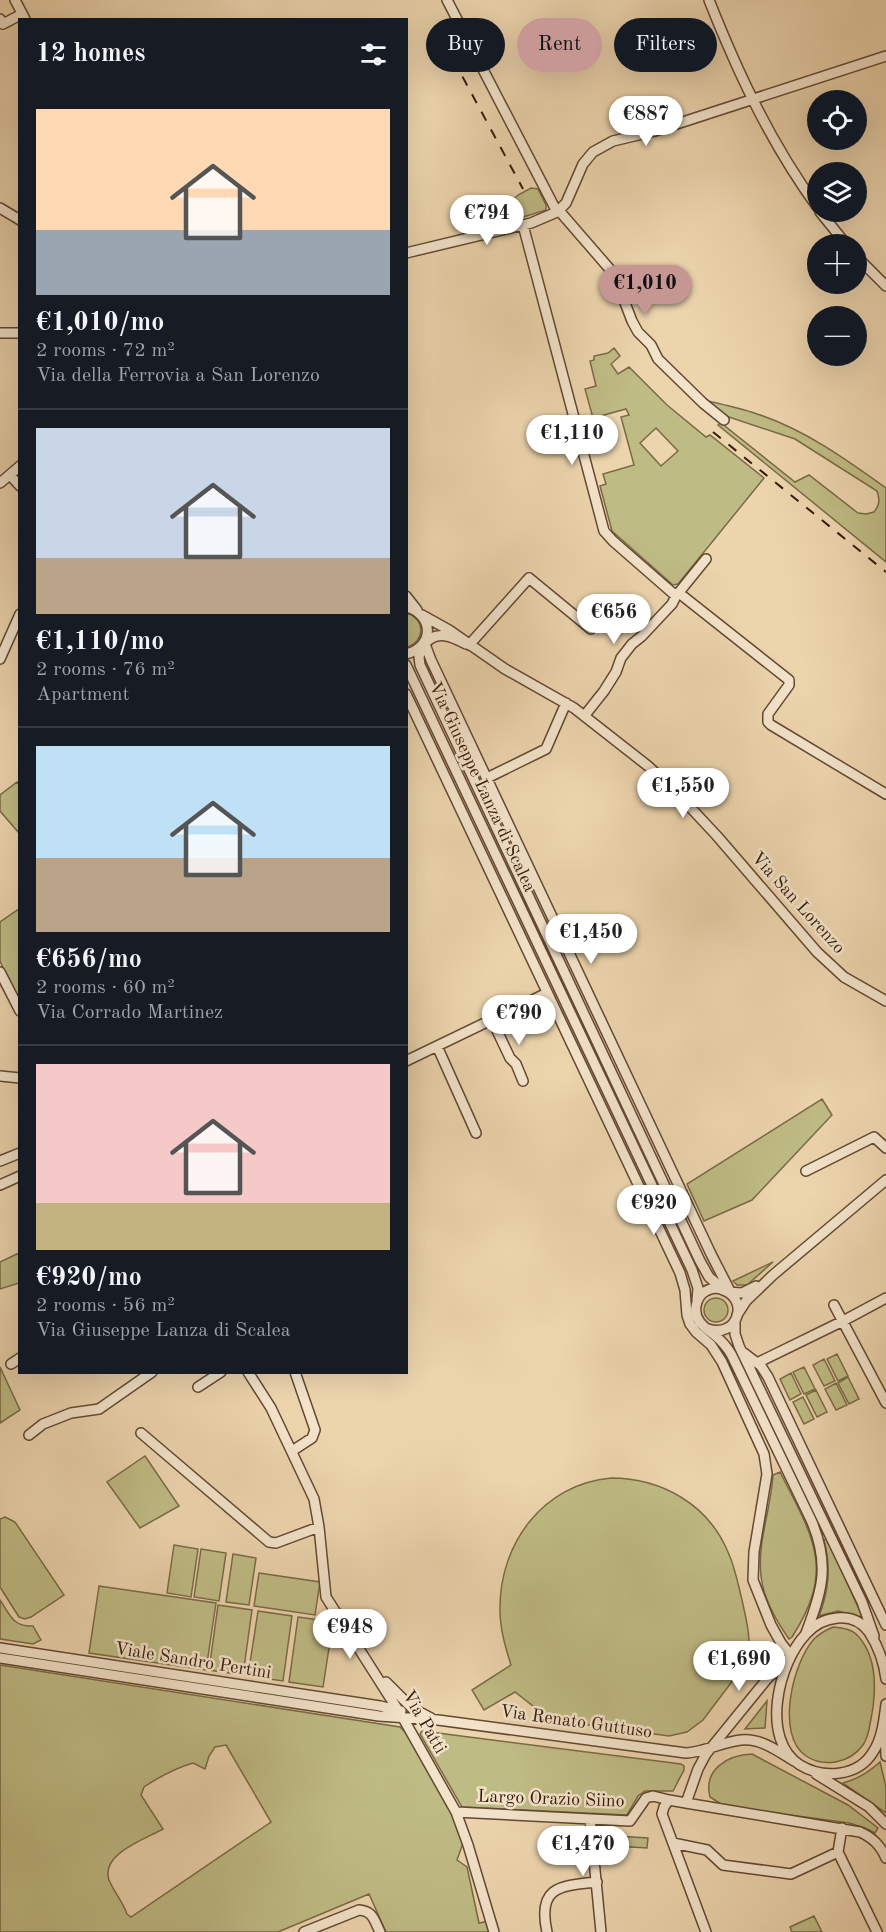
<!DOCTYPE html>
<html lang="en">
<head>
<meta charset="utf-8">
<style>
	:root { --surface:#171b24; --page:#242831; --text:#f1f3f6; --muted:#9ea1a6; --line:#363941; --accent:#c59692 }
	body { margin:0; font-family:"Old Standard TT",serif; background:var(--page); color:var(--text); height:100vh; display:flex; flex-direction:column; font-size:22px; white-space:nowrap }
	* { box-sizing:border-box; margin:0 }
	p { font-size:20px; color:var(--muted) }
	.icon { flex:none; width:33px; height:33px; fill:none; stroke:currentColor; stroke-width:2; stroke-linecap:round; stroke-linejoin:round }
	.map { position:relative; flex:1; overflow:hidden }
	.side { position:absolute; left:18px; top:18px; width:390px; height:1356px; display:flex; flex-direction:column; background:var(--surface); border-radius:0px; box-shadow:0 6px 24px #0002 }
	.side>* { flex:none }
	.guide { position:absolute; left:426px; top:18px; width:369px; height:54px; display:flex; gap:12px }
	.tools { position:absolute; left:807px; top:90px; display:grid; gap:12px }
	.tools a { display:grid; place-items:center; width:60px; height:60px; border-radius:50%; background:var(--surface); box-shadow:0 6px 24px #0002; font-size:30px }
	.price { position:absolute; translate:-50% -51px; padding:0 14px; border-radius:21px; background:#fff; color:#222; font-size:20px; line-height:39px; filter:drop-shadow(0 2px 3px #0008) }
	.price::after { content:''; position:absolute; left:50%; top:36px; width:18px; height:14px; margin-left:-9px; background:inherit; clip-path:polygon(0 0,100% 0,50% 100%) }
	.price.on { background:var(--accent); color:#111 }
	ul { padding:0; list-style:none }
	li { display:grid; align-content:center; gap:12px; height:318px; padding:0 18px }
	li+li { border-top:2px solid var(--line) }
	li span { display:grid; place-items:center; height:186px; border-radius:0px; color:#555 }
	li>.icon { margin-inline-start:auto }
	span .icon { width:108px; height:108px; fill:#fffc; stroke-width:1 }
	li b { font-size:26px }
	h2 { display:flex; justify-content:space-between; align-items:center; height:72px; padding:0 18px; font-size:26px }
	.tag { padding:0 21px; border-radius:27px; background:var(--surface); box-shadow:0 6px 24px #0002; font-size:21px; line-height:54px }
	.tag.on { background:var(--accent); color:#111 }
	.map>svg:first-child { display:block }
	.green { fill:#bfbb84; stroke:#7a6a46; stroke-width:1.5; fill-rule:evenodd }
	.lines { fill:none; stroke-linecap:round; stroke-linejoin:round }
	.minor-casing { stroke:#634832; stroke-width:12 }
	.minor { stroke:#f3e3ca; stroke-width:9 }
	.rail { stroke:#351a09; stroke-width:2; stroke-dasharray:10 10; stroke-linecap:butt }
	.labels { text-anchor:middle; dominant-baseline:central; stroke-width:5; stroke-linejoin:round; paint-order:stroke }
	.street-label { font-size:18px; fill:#351a09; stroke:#f3e3ca }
</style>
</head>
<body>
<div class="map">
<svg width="886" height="1932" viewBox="0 0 886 1932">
	<rect width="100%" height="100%" fill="#ecd4ad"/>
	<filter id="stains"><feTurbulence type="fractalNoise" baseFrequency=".00333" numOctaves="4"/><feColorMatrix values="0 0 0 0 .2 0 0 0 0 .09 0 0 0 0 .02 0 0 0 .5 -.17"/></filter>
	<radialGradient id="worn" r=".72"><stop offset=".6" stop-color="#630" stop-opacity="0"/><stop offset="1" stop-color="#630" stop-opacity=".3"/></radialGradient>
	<path class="green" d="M531 188 538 189 546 205V210L523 217 513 200 518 195Z
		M614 348 620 356 611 364 618 374 629 367 667 405 706 437 710 435 764 478 678 584 673 585 612 531 600 486 606 484 603 474 634 465 621 417 629 415 626 409 593 418 585 389 596 386 590 361 594 360V356L608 353ZM656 428 678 451 661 466 640 443Z
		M703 400C721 404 740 408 757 414 804 429 847 460 886 488V562L718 425 721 423 795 482 809 475 858 513 866 514 874 512C880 504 880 500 877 491L795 439 726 416Z
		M407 613C426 620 425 641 407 647Z
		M17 782 20 786 19 833 0 811V795Z
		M19 909V1003L0 961V922Z
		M822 1099 832 1115 752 1200 704 1221 687 1184Z
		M19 1253V1283L0 1289V1262Z
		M773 1262 747 1285H737L733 1281Z
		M704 1310a12 12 0 1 1 24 0a12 12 0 1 1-24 0Z
		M837 1354 848 1376 838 1381 827 1359Z
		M824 1359 835 1381 824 1386 813 1365Z
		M0 1367 20 1410 0 1423Z
		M804 1367 815 1389 804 1394 793 1372Z
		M791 1373 801 1394 790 1400 780 1379Z
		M848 1377 859 1399 849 1404 838 1383Z
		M836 1383 847 1405 836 1410 825 1389Z
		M816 1390 827 1412 817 1417 806 1395Z
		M803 1397 814 1419 804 1424 793 1402Z
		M145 1456 179 1506 140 1528 107 1482Z
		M780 1472C813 1537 836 1569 792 1637L789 1639C777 1622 763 1598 761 1576 757 1543 771 1509 773 1475Z
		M611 1478C661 1478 708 1504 728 1552 735 1567 738 1584 742 1600 747 1624 754 1644 743 1667L703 1720 687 1732 669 1736 567 1722 542 1713 515 1692 484 1710 472 1690 511 1665C505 1646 500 1629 500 1610 499 1544 543 1484 611 1478Z
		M5 1517 15 1522 64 1595 31 1617 25 1619 19 1617 0 1587V1519Z
		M827 1538 862 1616V1617L838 1611 819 1616C829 1590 831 1567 824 1540Z
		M174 1545 198 1549 191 1597 167 1593Z
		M201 1549 226 1553 219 1601 194 1597Z
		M233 1554 256 1558 249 1605 226 1602Z
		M259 1573 320 1582 315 1615 254 1606Z
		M99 1586 216 1603 206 1670 89 1653Z
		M0 1600C10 1615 13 1627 33 1626L41 1640 33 1644 0 1639Z
		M218 1605 252 1610 243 1675 209 1670Z
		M258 1611 292 1616 283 1681 248 1676Z
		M298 1617 333 1622 323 1687 289 1682Z
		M833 1627C843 1628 852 1629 858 1636 879 1659 876 1696 870 1724 869 1731 867 1739 863 1745 850 1763 824 1768 806 1756 775 1735 793 1662 814 1639 820 1633 826 1630 833 1627Z
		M0 1665 400 1727 410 1737 453 1816 463 1843 457 1860 467 1867 479 1923 489 1921 491 1932H386L369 1894 278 1932H0ZM226 1745 271 1822 131 1917 127 1914C123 1902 114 1892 109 1880 100 1854 145 1839 163 1829L141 1795 144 1787C159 1777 176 1768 193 1763L205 1769 209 1756 215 1747Z
		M767 1701 765 1728 745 1729Z
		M422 1731 681 1764 684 1766V1770L673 1791H645L638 1796 627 1815 462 1807 420 1734Z
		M752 1754 848 1805 878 1828 875 1833 865 1828 849 1823 724 1806 710 1797C703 1769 728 1755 752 1754Z
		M880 1762 886 1787V1813L843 1783C858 1779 869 1772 880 1762Z
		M616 1836 648 1838 647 1848 615 1846Z
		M814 1916 822 1932H792L790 1927Z"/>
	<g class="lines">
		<defs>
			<path id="minor" d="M15 0 25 19
				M447 0 557 212
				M709 0C738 73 771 144 818 208
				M0 19 3 24 22 14
				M0 208 20 220
				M820 212 846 244
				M562 214 614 274 632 321 638 332 651 345 658 359 703 403 724 420
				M523 225 604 531 613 541 676 596 706 559
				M406 253 531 223 557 212 566 203 583 164 593 152 613 141 655 131 886 56
				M856 256 886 286
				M0 333H20
				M10 475 20 486
				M0 483 20 466
				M679 593 789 680V685L768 714V722L771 725 886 794
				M406 596 417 610
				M406 607C434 614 435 647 406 654
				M422 615 449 630 505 669 574 708 648 766 675 791 717 836 817 952 844 977 886 1001
				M466 644C453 637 436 629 425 644L431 660 711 1254 732 1295
				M469 645 529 578 591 629
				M422 647 419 657 420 665 700 1261 709 1277 723 1289
				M0 659 20 614
				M406 665 692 1270 698 1288 697 1300
				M406 694 680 1273 685 1290 687 1315 690 1324 696 1332 711 1345 722 1362 764 1454 767 1474 754 1552 753 1580 771 1625 781 1643 791 1656 767 1679 706 1754 698 1769 686 1803 669 1800 664 1807 662 1814 706 1932
				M585 715 604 691 616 672 621 658 632 644 642 636 672 604 676 596
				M487 778 546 749 566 703
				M0 972 20 1011
				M492 1020 510 1058 516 1064 523 1081
				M437 1046 476 1133
				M406 1061 547 993
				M0 1076 20 1078
				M0 1161 20 1153
				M806 1171 874 1137 886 1148
				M0 1185 20 1176
				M728 1292 742 1293 756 1286
				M834 1305 886 1403
				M737 1315 746 1301 773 1275 886 1180
				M735 1321V1334L739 1346 862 1602 874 1636
				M708 1329C738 1339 750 1299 723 1290 717 1287 711 1288 706 1291 700 1294 697 1300 696 1306 693 1324 711 1330 721 1341 727 1347 731 1353 734 1360L812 1522C830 1566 822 1591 806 1633
				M744 1353 761 1366 768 1377 886 1625
				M757 1363 843 1321 886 1298
				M11 1364 20 1358
				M248 1372 271 1408 314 1499 319 1527 326 1597 403 1718 456 1812 468 1845 494 1932
				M198 1387 221 1372
				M141 1433 269 1542 276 1543 319 1527
				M29 1435 43 1424 71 1413 99 1409 152 1372
				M292 1451 312 1438 315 1430 295 1372
				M0 1648 380 1706 401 1711
				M0 1658 379 1716 438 1720 686 1753C705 1752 722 1742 741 1740 761 1738 778 1751 794 1761
				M886 1679C884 1663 878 1646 869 1632 853 1610 822 1616 806 1634 778 1663 760 1740 800 1765 823 1779 858 1777 873 1752 882 1739 884 1720 886 1704
				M386 1682 412 1708 431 1718
				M885 1729 886 1756
				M816 1774 869 1807 886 1824
				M686 1803 860 1832C873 1838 880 1845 886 1858
				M456 1812 630 1821 646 1798 653 1796 669 1800
				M590 1819 601 1932
				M673 1843 707 1850 723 1865 791 1874 838 1852 877 1932
				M838 1852 842 1828
				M304 1932 359 1910C373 1911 374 1920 380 1932
				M547 1932C537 1886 560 1886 597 1882"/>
		</defs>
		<use href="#minor" class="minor-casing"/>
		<use href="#minor" class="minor"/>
		<path class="rail" d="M453 59 523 189
			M713 432 886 572"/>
	</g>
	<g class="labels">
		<g class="street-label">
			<text transform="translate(482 787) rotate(65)">Via Giuseppe Lanza di Scalea</text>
			<text transform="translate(798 903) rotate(48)">Via San Lorenzo</text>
			<text transform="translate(193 1661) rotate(9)">Viale Sandro Pertini</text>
			<text transform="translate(424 1722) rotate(60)">Via Patti</text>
			<text transform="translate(576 1722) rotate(8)">Via Renato Guttuso</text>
			<text transform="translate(551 1799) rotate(2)">Largo Orazio Siino</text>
		</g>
	</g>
	<rect width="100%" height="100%" filter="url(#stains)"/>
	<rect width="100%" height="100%" fill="url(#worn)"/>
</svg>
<div class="tools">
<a><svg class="icon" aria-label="locate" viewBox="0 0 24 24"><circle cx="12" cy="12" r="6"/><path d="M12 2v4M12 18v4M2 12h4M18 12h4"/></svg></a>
<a><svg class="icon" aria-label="layers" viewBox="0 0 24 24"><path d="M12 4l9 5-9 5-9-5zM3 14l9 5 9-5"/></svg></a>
<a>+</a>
<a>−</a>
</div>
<b class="price" style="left:646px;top:147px">€887</b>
<b class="price" style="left:487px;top:246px">€794</b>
<b class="price on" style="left:645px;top:316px">€1,010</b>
<b class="price" style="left:572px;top:466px">€1,110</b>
<b class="price" style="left:614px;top:645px">€656</b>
<b class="price" style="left:683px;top:819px">€1,550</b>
<b class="price" style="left:591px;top:965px">€1,450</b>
<b class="price" style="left:519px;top:1046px">€790</b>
<b class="price" style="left:654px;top:1236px">€920</b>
<b class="price" style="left:350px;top:1660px">€948</b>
<b class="price" style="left:739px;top:1692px">€1,690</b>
<b class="price" style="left:583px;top:1877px">€1,470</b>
<div class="guide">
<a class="tag">Buy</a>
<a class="tag on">Rent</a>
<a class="tag">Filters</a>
</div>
<section class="side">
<h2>12 homes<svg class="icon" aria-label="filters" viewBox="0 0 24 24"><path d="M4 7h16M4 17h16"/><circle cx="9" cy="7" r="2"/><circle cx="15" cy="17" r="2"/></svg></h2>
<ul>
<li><span style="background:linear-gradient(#ffd9b3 65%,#9aa5b1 0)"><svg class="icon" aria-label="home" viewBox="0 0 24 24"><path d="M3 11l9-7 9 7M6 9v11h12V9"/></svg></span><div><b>€1,010/mo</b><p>2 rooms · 72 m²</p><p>Via della Ferrovia a San Lorenzo</p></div></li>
<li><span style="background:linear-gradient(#c9d6e8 70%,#b9a48a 0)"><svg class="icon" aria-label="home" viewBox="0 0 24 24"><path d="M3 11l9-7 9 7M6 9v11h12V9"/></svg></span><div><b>€1,110/mo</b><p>2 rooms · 76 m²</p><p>Apartment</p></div></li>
<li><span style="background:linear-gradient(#bfe0f5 60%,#b9a48a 0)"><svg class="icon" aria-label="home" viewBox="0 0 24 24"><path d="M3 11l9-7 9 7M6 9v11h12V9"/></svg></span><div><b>€656/mo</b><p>2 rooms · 60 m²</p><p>Via Corrado Martinez</p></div></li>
<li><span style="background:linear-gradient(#f6c9c9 75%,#c2b280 0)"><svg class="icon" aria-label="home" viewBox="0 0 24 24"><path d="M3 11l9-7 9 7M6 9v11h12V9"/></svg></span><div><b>€920/mo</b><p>2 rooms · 56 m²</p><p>Via Giuseppe Lanza di Scalea</p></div></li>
</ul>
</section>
</div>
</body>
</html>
